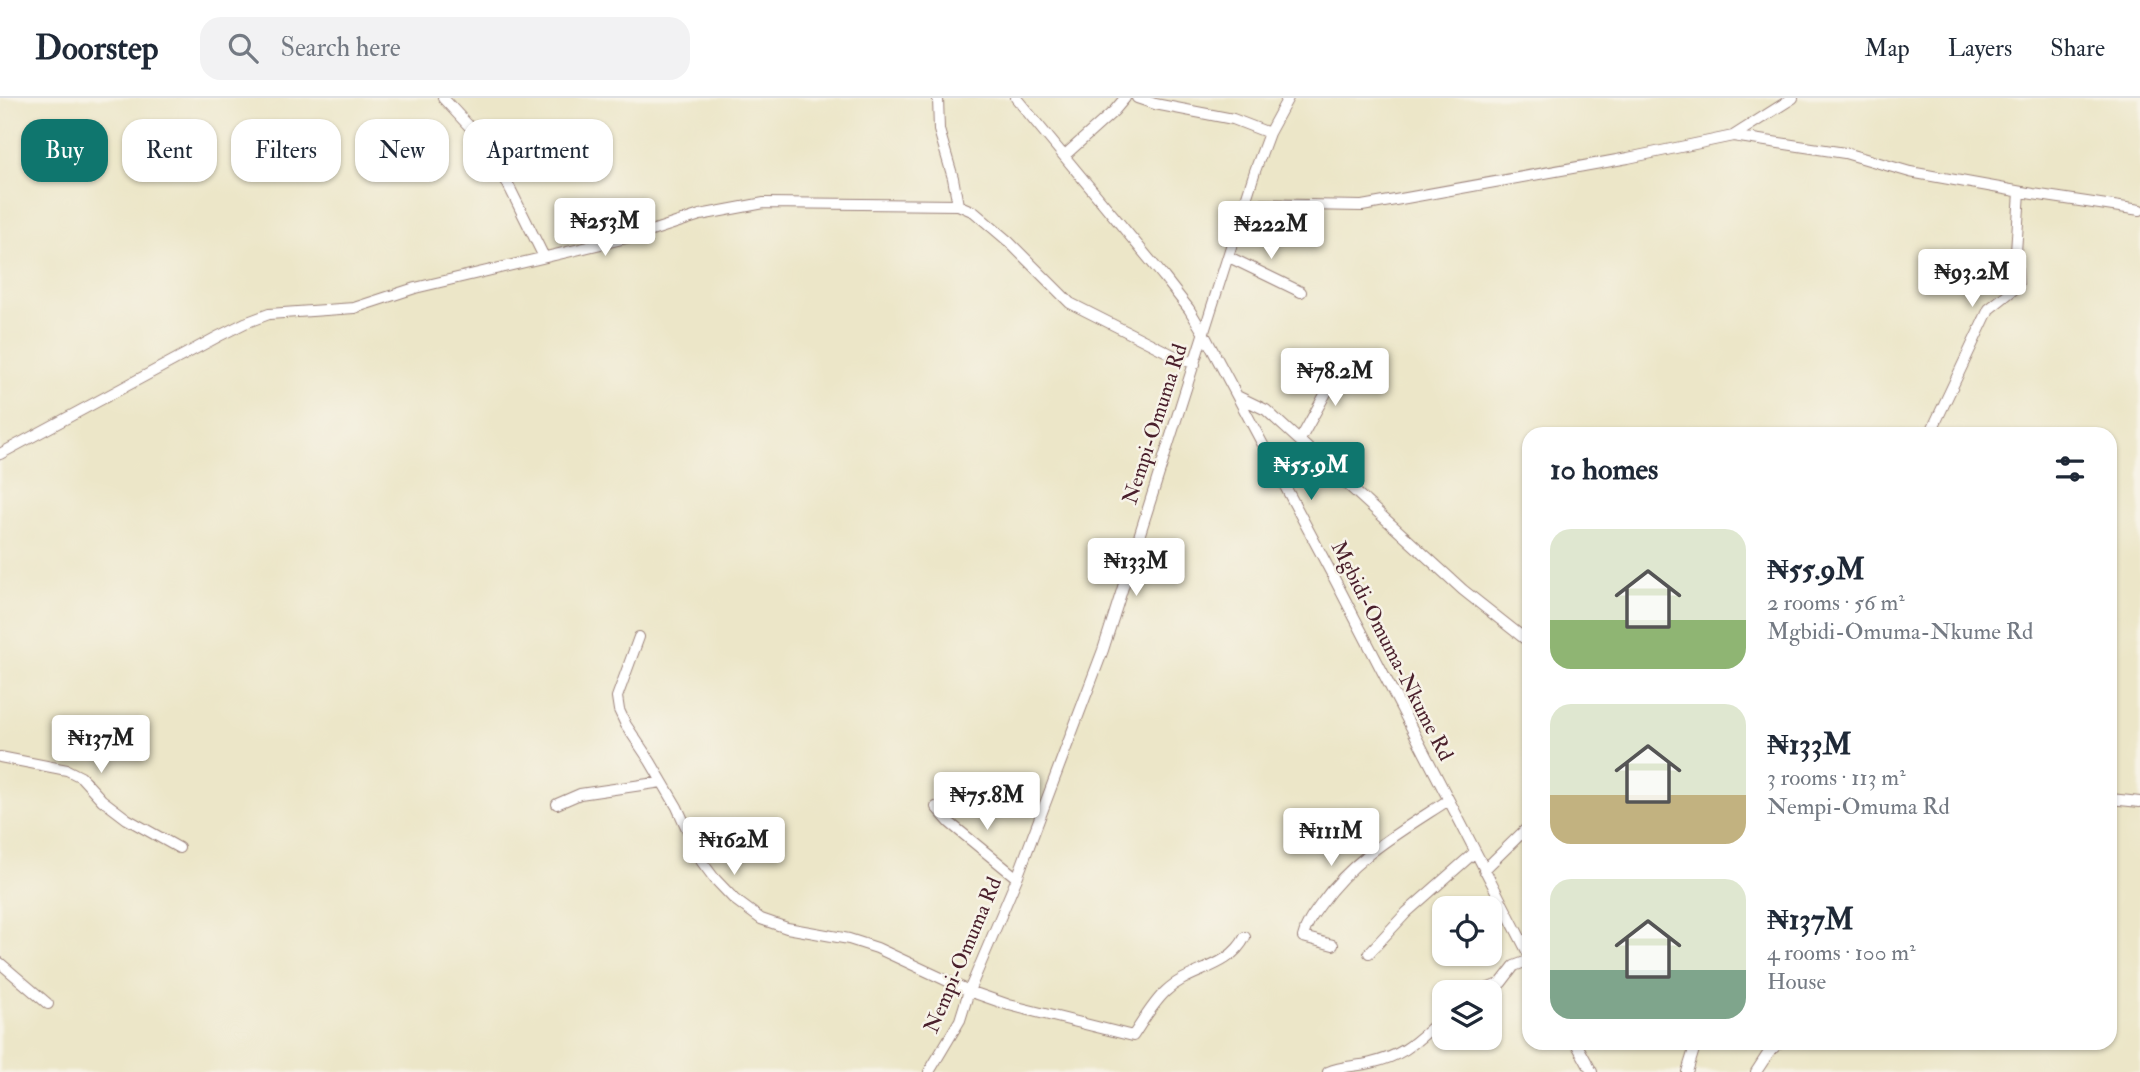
<!DOCTYPE html>
<html lang="en">
<head>
<meta charset="utf-8">
<style>
	:root { --surface:#fff; --page:#f2f2f3; --text:#1f2937; --muted:#747a83; --line:#e0e1e3; --accent:#0f766e }
	body { margin:0; font-family:"IM FELL Double Pica",serif; background:var(--page); color:var(--text); height:100vh; display:flex; flex-direction:column; font-size:26px; white-space:nowrap }
	* { box-sizing:border-box; margin:0 }
	p { font-size:23px; color:var(--muted) }
	.icon { flex:none; width:38px; height:38px; fill:none; stroke:currentColor; stroke-width:2; stroke-linecap:round; stroke-linejoin:round }
	.map { position:relative; flex:1; overflow:hidden }
	.sheet { position:absolute; left:1522px; top:329px; width:595px; height:623px; display:flex; flex-direction:column; background:var(--surface); border-radius:21px; box-shadow:0 2px 5px #0004 }
	.sheet>* { flex:none }
	.hud { position:absolute; left:21px; top:21px; width:665px; height:63px; display:flex; gap:14px }
	.buttons { position:absolute; left:1432px; top:798px; display:grid; gap:14px }
	.buttons a { display:grid; place-items:center; width:70px; height:70px; border-radius:14px; background:var(--surface); box-shadow:0 2px 5px #0004; font-size:35px }
	.price { position:absolute; translate:-50% -60px; padding:0 16px; border-radius:7px; background:#fff; color:#222; font-size:23px; line-height:46px; filter:drop-shadow(0 2px 4px #0008) }
	.price::after { content:''; position:absolute; left:50%; top:42px; width:21px; height:16px; margin-left:-10px; background:inherit; clip-path:polygon(0 0,100% 0,50% 100%) }
	.price.active { background:var(--accent); color:#fff }
	ul { padding:0; list-style:none }
	li { display:flex; align-items:center; gap:21px; height:175px; padding:0 28px }
	li span { display:grid; place-items:center; flex:none; width:196px; height:140px; border-radius:21px; color:#555 }
	li>.icon { margin-inline-start:auto }
	span .icon { width:84px; height:84px; fill:#fffc; stroke-width:1 }
	li b { font-size:30px }
	h2 { display:flex; justify-content:space-between; align-items:center; height:84px; padding:0 28px; font-size:30px }
	.pill { padding:0 24px; border-radius:21px; background:var(--surface); box-shadow:0 2px 5px #0004; font-size:24px; line-height:63px }
	.pill.active { background:var(--accent); color:#fff }
	header { display:flex; align-items:center; gap:42px; box-sizing:border-box; height:98px; padding:0 35px; background:var(--surface); border-bottom:2px solid var(--line) }
	header strong { font-size:33px }
	nav { display:flex; gap:38px; margin-inline-start:auto; font-size:24px }
	.search { width:490px; height:63px; background:var(--page); display:flex; align-items:center; gap:18px; box-sizing:border-box; padding:0 24px; border-radius:21px; color:var(--muted); font-size:26px }
	.map>svg:first-child { display:block }
	.lines { fill:none; stroke-linecap:round; stroke-linejoin:round }
	.minor-casing { stroke:#9b827a; stroke-width:12 }
	.minor { stroke:#fff; stroke-width:10 }
	.labels { text-anchor:middle; dominant-baseline:central; stroke-width:5; stroke-linejoin:round; paint-order:stroke }
	.street-label { font-size:21px; fill:#4a1f2b; stroke:#f7f3e8 }
</style>
</head>
<body>
<header>
<strong>Doorstep</strong>
<div class="search"><svg class="icon" aria-label="search" viewBox="0 0 24 24"><circle cx="10" cy="10" r="6"/><path d="M15 15l6 6"/></svg>Search here</div>
<nav><a>Map</a><a>Layers</a><a>Share</a></nav>
</header>
<div class="map">
<svg width="2140" height="974" viewBox="0 0 2140 974">
	<rect width="100%" height="100%" fill="#f7f3e8"/>
	<filter id="ink" filterUnits="userSpaceOnUse"><feTurbulence type="fractalNoise" baseFrequency=".0143" numOctaves="2"/><feDisplacementMap in="SourceGraphic" scale="14" xChannelSelector="R" yChannelSelector="G"/><feConvolveMatrix kernelMatrix="1 2 1 2 8 2 1 2 1" color-interpolation-filters="sRGB"/></filter>
	<filter id="wash" filterUnits="userSpaceOnUse"><feTurbulence type="fractalNoise" baseFrequency=".00686" numOctaves="4" result="noise"/><feDisplacementMap in="SourceGraphic" scale="28" xChannelSelector="R" yChannelSelector="G"/><feGaussianBlur stdDeviation="1.57" result="paint"/><feColorMatrix in="noise" values="0 0 0 0 0 0 0 0 0 0 0 0 0 0 0 0 0 1.4 0 .05"/><feComposite in="paint" operator="in"/></filter>
	<g filter="url(#wash)">
		<rect width="100%" height="100%" fill="#ece6c8"/>
	</g>
	<g filter="url(#ink)">
		<g class="lines">
			<defs>
				<path id="minor" d="M443 0 491 52 544 159
					M938 0 939 32 953 80 958 107
					M1016 0 1164 179 1189 211 1204 236 1335 482 1530 859
					M1137 0 1155 6 1233 21 1269 35
					M1733 38 1845 55 1910 74 2033 96 2140 112
					M1064 58 1114 13 1125 0
					M1245 106 1362 108 1628 60 1733 38 1793 0
					M1229 159 1301 194
					M1239 299 1266 312 1463 492 1530 545
					M1930 336 1989 211 2018 188 2016 154 2020 94
					M1300 342 1343 264
					M0 356 219 238 245 225 269 216 354 210 415 190 639 137 700 117 764 105 958 107 974 114 1008 143 1070 205 1173 257 1195 266
					M639 539 617 599 619 612 626 627 650 663 677 709 702 764 714 780 734 801 761 821 787 830 849 841 877 850 969 893 1009 907 1133 938C1143 923 1153 905 1166 893 1190 870 1229 871 1245 839
					M0 659 67 672 81 679 102 702 127 721 179 750
					M2110 701 2140 704
					M557 706 580 696 662 684
					M936 709 950 725 1017 780
					M1484 772 1530 727
					M1333 847 1303 839C1306 826 1313 817 1321 806 1353 760 1401 733 1447 703
					M1369 855 1407 814 1475 754
					M0 865 48 906
					M1479 894 1501 885 1514 868 1530 862
					M1576 945 1592 974
					M929 974 960 922 969 893 1017 780 1103 552 1255 73 1269 35 1288 0
					M1328 974C1342 967 1356 969 1371 965 1408 956 1417 942 1444 919
					M1687 974 1696 945
					M1756 974 1769 954 1779 945"/>
			</defs>
			<use href="#minor" class="minor-casing"/>
			<use href="#minor" class="minor"/>
		</g>
	</g>
	<g class="labels">
		<g class="street-label">
			<text transform="translate(1155 326) rotate(-72)">Nempi-Omuma Rd</text>
			<text transform="translate(1392 553) rotate(63)">Mgbidi-Omuma-Nkume Rd</text>
			<text transform="translate(963 857) rotate(-67)">Nempi-Omuma Rd</text>
		</g>
	</g>
</svg>
<div class="buttons">
<a><svg class="icon" aria-label="locate" viewBox="0 0 24 24"><circle cx="12" cy="12" r="6"/><path d="M12 2v4M12 18v4M2 12h4M18 12h4"/></svg></a>
<a><svg class="icon" aria-label="layers" viewBox="0 0 24 24"><path d="M12 4l9 5-9 5-9-5zM3 14l9 5 9-5"/></svg></a>
</div>
<b class="price" style="left:605px;top:160px">₦253M</b>
<b class="price" style="left:1271px;top:163px">₦222M</b>
<b class="price" style="left:1972px;top:211px">₦93.2M</b>
<b class="price" style="left:1335px;top:310px">₦78.2M</b>
<b class="price active" style="left:1311px;top:404px">₦55.9M</b>
<b class="price" style="left:1136px;top:500px">₦133M</b>
<b class="price" style="left:101px;top:677px">₦137M</b>
<b class="price" style="left:987px;top:734px">₦75.8M</b>
<b class="price" style="left:1331px;top:770px">₦111M</b>
<b class="price" style="left:734px;top:779px">₦162M</b>
<div class="hud">
<a class="pill active">Buy</a>
<a class="pill">Rent</a>
<a class="pill">Filters</a>
<a class="pill">New</a>
<a class="pill">Apartment</a>
</div>
<section class="sheet">
<h2>10 homes<svg class="icon" aria-label="filters" viewBox="0 0 24 24"><path d="M4 7h16M4 17h16"/><circle cx="9" cy="7" r="2"/><circle cx="15" cy="17" r="2"/></svg></h2>
<ul>
<li><span style="background:linear-gradient(#dfe7d0 65%,#8fb573 0)"><svg class="icon" aria-label="home" viewBox="0 0 24 24"><path d="M3 11l9-7 9 7M6 9v11h12V9"/></svg></span><div><b>₦55.9M</b><p>2 rooms · 56 m²</p><p>Mgbidi-Omuma-Nkume Rd</p></div></li>
<li><span style="background:linear-gradient(#dfe7d0 65%,#c2b280 0)"><svg class="icon" aria-label="home" viewBox="0 0 24 24"><path d="M3 11l9-7 9 7M6 9v11h12V9"/></svg></span><div><b>₦133M</b><p>3 rooms · 113 m²</p><p>Nempi-Omuma Rd</p></div></li>
<li><span style="background:linear-gradient(#dfe7d0 65%,#7fa58c 0)"><svg class="icon" aria-label="home" viewBox="0 0 24 24"><path d="M3 11l9-7 9 7M6 9v11h12V9"/></svg></span><div><b>₦137M</b><p>4 rooms · 100 m²</p><p>House</p></div></li>
</ul>
</section>
</div>
</body>
</html>
